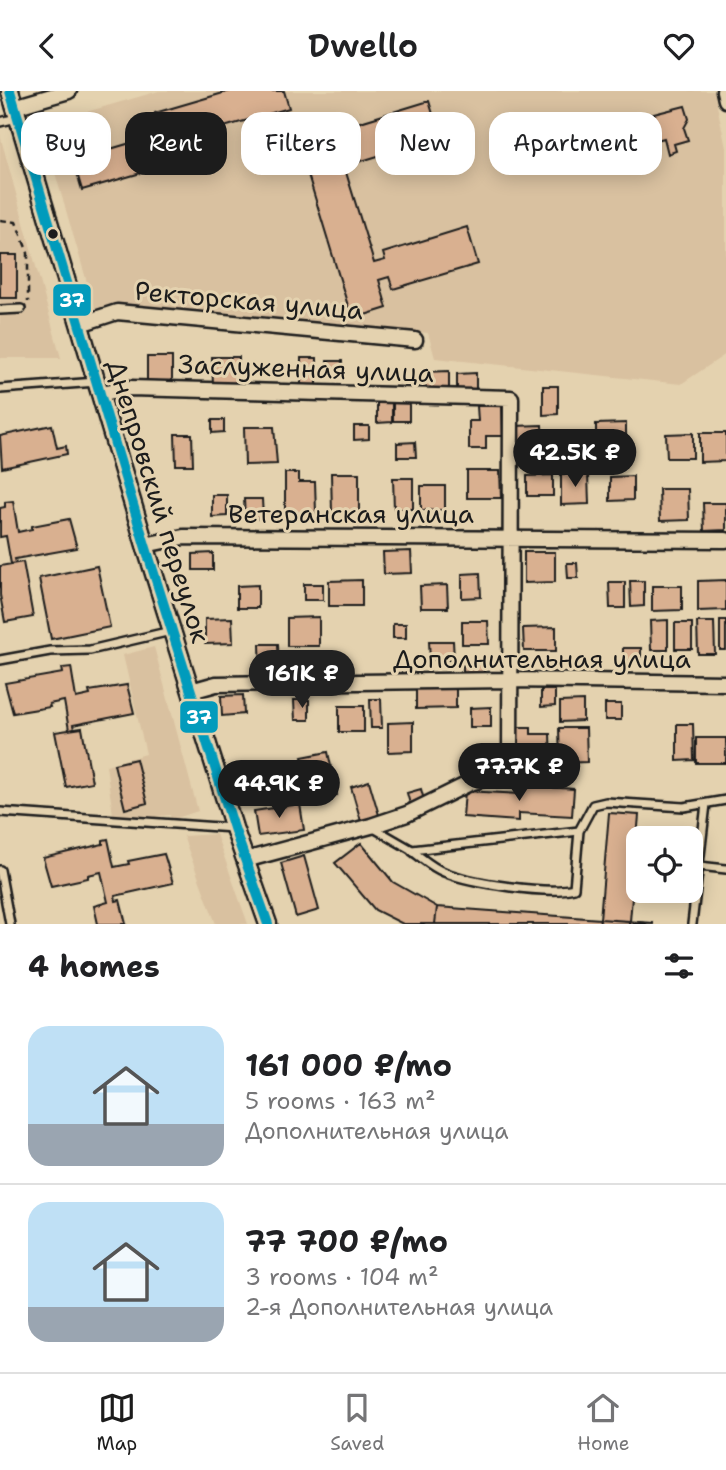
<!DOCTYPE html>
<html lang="en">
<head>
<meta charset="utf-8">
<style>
	:root { --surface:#fff; --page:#f2f2f2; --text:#202124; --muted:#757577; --line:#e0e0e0; --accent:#1c1c1c }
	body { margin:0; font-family:"Shantell Sans",sans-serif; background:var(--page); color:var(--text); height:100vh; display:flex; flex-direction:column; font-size:26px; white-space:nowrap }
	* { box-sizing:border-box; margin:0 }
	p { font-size:23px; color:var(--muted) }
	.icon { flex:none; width:38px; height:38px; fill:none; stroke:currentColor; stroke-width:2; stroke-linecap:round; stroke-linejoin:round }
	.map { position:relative; height:833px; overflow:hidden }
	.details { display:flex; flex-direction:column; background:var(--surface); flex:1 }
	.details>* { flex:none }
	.top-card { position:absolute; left:21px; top:21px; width:684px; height:63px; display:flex; gap:14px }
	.tools { position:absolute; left:626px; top:735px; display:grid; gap:14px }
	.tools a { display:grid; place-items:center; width:77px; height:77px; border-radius:14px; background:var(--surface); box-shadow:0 4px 18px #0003; font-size:35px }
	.price { position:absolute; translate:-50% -60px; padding:0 16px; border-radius:24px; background:var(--accent); color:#fff; font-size:23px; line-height:46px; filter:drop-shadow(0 2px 4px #0008) }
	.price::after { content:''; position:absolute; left:50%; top:42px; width:21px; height:16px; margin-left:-10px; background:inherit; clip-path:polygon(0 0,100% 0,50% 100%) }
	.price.current { background:#222; color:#fff }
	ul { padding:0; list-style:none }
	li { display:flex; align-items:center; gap:21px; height:175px; padding:0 28px }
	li+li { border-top:2px solid var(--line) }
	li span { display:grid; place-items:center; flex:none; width:196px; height:140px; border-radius:21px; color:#555 }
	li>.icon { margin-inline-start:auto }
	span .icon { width:84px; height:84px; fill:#fffc; stroke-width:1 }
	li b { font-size:30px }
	h2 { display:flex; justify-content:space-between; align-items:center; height:84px; padding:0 28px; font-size:30px }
	.tag { padding:0 24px; border-radius:21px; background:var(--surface); box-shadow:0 4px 18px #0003; font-size:24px; line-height:63px }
	.tag.current { background:var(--accent); color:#fff }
	header { display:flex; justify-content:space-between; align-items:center; height:91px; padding:0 28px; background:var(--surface); font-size:32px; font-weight:600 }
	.dock { display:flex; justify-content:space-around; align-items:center; height:98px; border-top:2px solid var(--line); background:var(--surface); font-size:19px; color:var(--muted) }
	.dock a { display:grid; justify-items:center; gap:4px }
	.dock .current { color:var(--accent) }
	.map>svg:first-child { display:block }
	.built { fill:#d9c1a0 }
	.building { fill:#d9b090; stroke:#1c1c1c; stroke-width:2 }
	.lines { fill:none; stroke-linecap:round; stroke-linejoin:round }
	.service-casing { stroke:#1c1c1c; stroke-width:12 }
	.minor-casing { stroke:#1c1c1c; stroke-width:19 }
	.tertiary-casing { stroke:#1c1c1c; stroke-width:21 }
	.path { stroke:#1c1c1c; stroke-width:2.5; stroke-dasharray:7 5; stroke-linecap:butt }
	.service { stroke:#e4d2af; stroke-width:7 }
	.minor { stroke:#e4d2af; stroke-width:14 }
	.tertiary { stroke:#e4d2af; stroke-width:16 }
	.bus-1-casing { stroke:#e4d2af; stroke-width:16 }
	.bus-1 { stroke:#039bbc; stroke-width:10 }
	.bus-dot { fill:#1c1c1c; stroke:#e4d2af; stroke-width:2.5 }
	.labels { text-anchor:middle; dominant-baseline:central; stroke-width:6; stroke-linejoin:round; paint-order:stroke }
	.street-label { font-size:26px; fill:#1c1c1c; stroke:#e4d2af }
	.line-badge { stroke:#e4d2af; stroke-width:2.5 }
	.badge-label { font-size:19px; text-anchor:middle; font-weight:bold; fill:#fff }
</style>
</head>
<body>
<header><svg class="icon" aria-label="back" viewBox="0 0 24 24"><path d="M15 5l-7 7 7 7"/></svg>Dwello<svg class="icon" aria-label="heart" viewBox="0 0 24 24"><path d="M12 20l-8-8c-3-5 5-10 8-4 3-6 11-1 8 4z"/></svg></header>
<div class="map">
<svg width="726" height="833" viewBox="0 0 726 833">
	<rect width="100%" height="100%" fill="#e4d2af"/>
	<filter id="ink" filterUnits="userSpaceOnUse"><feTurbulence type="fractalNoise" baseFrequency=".0143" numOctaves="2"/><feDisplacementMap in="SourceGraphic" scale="14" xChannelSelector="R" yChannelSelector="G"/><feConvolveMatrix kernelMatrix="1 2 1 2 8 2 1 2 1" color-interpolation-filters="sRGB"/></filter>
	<g filter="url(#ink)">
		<path class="built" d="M159 0H714L726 57V263L681 293 435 267 428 242 119 215 96 222 41 34Z
			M0 44 61 267H0Z
			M154 556 198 720 171 729 170 724 114 731 106 674 146 663 123 564Z
			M216 743 248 833H216L183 745Z"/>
		<path class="building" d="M230 0H284L289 17 166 53 172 73 82 99 73 69 161 43 155 22Z
			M429 10 440 46 355 72 352 61 341 65 374 172 385 169 383 162 467 136 478 173 393 198 389 186 379 189 387 217 352 228 292 31 326 21 334 48 347 44 344 36Z
			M685 15 689 28 684 37 688 49 674 53 676 60 668 63 664 47 653 50 646 25Z
			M0 164H17V207H0Z
			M147 266H172V291L147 292Z
			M212 266H239V294H213Z
			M301 267H317V296L301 297Z
			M327 270H342V285H327Z
			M449 280V297L423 298V281Z
			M476 282V299H457V283Z
			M543 295H558V323L543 324Z
			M393 311H409V330H393Z
			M377 312H392V331L377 332Z
			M477 315H502L503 345H486V358H469V330H478Z
			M212 329H224V341L212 342Z
			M626 332V348H596V333Z
			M52 334 57 357 66 355 67 363 2 377 0 345Z
			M542 334 543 355H515L514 335Z
			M354 335H369V348L354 349Z
			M244 336H274L277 373 245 374Z
			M693 342V367H667L666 343Z
			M700 342H726V370L700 371Z
			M175 343H192L193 374H176Z
			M415 351 416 366H397V352Z
			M467 380H500L501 407H467Z
			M285 382H299V391H315L316 422H285Z
			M331 382H359V421H332Z
			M561 383H588L589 413 561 414Z
			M553 384V405H527V385Z
			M633 385V409L610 410V386Z
			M393 387H413V418H394Z
			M421 395H445V419H421Z
			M659 398H688L689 429 660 430Z
			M212 404H227V425L212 426Z
			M244 408H262L263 427 245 428Z
			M13 410 18 441 32 438V435L69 428 77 457 15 468 16 472 11 473 6 445 0 446V417L5 416V411Z
			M703 412H726V439L704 440Z
			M411 460 412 482 384 483 383 461Z
			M524 461H555V491L524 492Z
			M213 462V479H193V463Z
			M23 471 33 526 5 531 0 504V475Z
			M567 472H577L578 487H568Z
			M97 475 110 536 51 548 39 487Z
			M480 482 481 506 462 507V483Z
			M362 489V515H329V490Z
			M726 489V519L698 520V490Z
			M630 490H644V515L631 516Z
			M609 491H625V517H610Z
			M304 493H323V509H304Z
			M258 494V517H237V495Z
			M447 494 448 517H421L420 495Z
			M652 495H682V519L652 520Z
			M319 526V555H287V527Z
			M232 527 233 552 205 553V528Z
			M668 529V559H651L650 530Z
			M720 529H726V559H720Z
			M462 530H488L489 553H462Z
			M697 531H714L715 563H698Z
			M675 532H692V558H675Z
			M393 533H406V547H393Z
			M556 536V560H524L523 537Z
			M429 550H453L454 569H430Z
			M260 553H278L279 583 261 584Z
			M623 557H641V569H623Z
			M282 562H303V584H282Z
			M484 571V585H463V572Z
			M71 576 76 607 90 604 89 600 127 594 134 622 73 634 74 638 69 639 64 610 49 613 50 616 13 622 5 592 63 582 62 577Z
			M416 597H456V617L416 618Z
			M541 599H555V615L541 616Z
			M243 604 244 623 222 625 221 605Z
			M370 608H381L382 637H371Z
			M294 609H309V629H295Z
			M583 610V630L560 631V611Z
			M605 613H621V629H605Z
			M339 615H364V641H339Z
			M491 616V636H470V617Z
			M413 631V660L388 661V632Z
			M677 633H693L694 669 677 670Z
			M514 636H531V643H550L551 671 515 672Z
			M82 637 92 691 66 696 55 641Z
			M559 637H586L587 671 560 672Z
			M696 647H726V672H696Z
			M328 661 337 704 312 710 302 666Z
			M136 668 147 712 125 718 114 673Z
			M369 690 379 724 361 730 351 696Z
			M522 694 574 698 572 725 519 722V730L463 726 465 700 521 703Z
			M421 698 424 709 410 713 407 702Z
			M300 713 304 739 258 745 254 720Z
			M609 722 639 724 630 830 600 828Z
			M108 748 114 776 129 773 128 770 164 763 173 792 115 805 116 810 120 809 126 833H98L94 815 108 811 101 781 88 784V787L51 795 43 767 103 753V749Z
			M361 752 393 791 437 816 435 833H403L375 819 335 772Z
			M304 765 319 819 296 826 281 772Z
			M437 816 600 828 599 833H435Z
			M600 828 653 832V833H599Z"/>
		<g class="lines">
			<defs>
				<path id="service" d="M0 31 17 27
					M0 219 21 218
					M0 298 97 291
					M0 569 50 560 90 559 171 540
					M0 721 233 737
					M372 736 412 759 579 740 593 714 606 711 684 716 726 709
					M412 760C422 767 433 777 444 781 470 792 548 804 574 797L579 740
					M699 775 726 778
					M0 779 10 833
					M692 833 706 713"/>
				<path id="minor" d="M724 0 726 9
					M14 16 69 0
					M80 233 117 221 415 249
					M101 302 130 297 511 307 510 680 470 692 407 723 371 735 245 769
					M145 454 183 446 726 449
					M191 600 216 593 509 589 726 592"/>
				<path id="tertiary" d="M10 0 145 454 234 737 268 833"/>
			</defs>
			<use href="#service" class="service-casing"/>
			<use href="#minor" class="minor-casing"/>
			<use href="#tertiary" class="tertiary-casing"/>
			<path class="path" d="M0 129 16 131 28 162V211"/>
			<use href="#service" class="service"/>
			<use href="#minor" class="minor"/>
			<use href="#tertiary" class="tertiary"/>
			<defs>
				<path id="bus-1" d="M10 0 145 454 234 737 268 833"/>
			</defs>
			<use href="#bus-1" class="bus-1-casing"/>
			<use href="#bus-1" class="bus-1"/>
		</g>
	</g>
	<circle class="bus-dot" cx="53" cy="143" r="6"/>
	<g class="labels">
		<g class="street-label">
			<text transform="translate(249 209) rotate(5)">Ректорская улица</text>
			<text transform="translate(306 277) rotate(2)">Заслуженная улица</text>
			<text transform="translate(159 410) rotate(73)">Днепровский переулок</text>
			<text x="351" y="422">Ветеранская улица</text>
			<text x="542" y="567">Дополнительная улица</text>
		</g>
	</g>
	<g class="line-badge">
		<rect x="52" y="192" width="40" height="34" rx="7" fill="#039bbc"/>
		<rect x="179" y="609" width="40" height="34" rx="7" fill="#039bbc"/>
	</g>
	<g class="badge-label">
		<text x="72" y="216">37</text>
		<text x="199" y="633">37</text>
	</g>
</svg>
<div class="tools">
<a><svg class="icon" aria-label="locate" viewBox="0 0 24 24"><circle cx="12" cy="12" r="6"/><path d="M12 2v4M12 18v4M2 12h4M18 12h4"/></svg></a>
</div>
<b class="price" style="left:575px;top:398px">42.5K ₽</b>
<b class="price current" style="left:302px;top:619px">161K ₽</b>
<b class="price" style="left:519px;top:712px">77.7K ₽</b>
<b class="price" style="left:279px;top:729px">44.9K ₽</b>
<div class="top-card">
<a class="tag">Buy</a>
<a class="tag current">Rent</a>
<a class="tag">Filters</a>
<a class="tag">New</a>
<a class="tag">Apartment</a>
</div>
</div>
<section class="details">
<h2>4 homes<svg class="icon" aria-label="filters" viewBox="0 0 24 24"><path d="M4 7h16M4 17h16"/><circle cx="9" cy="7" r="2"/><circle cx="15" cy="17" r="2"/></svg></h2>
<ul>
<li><span style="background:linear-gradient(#bfe0f5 70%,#9aa5b1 0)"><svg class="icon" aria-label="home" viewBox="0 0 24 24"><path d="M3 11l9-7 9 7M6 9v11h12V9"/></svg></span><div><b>161 000 ₽/mo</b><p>5 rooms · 163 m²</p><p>Дополнительная улица</p></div></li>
<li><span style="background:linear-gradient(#bfe0f5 75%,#9aa5b1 0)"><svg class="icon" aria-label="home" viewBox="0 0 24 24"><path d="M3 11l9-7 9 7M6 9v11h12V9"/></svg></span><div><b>77 700 ₽/mo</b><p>3 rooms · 104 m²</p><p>2-я Дополнительная улица</p></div></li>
</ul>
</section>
<nav class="dock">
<a class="current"><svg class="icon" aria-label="map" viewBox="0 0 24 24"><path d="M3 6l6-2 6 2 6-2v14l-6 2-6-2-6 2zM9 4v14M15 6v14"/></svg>Map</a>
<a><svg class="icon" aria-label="saved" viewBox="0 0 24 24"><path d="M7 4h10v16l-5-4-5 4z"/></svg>Saved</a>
<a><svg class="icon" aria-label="home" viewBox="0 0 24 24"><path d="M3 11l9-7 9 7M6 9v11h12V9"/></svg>Home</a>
</nav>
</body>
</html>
